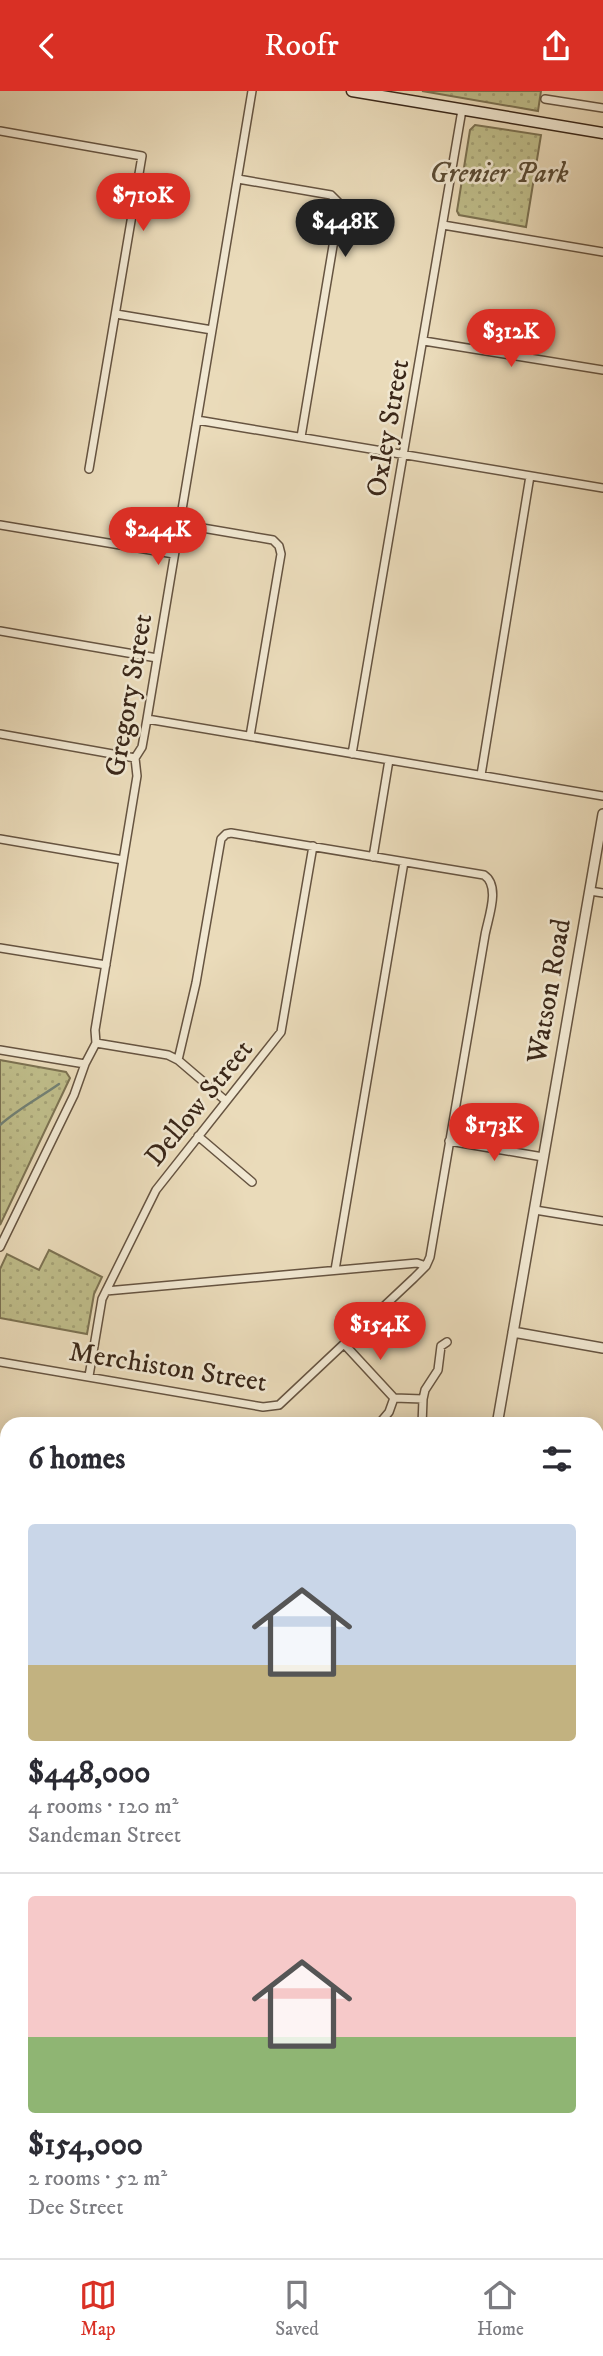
<!DOCTYPE html>
<html lang="en">
<head>
<meta charset="utf-8">
<style>
	:root { --surface:#fff; --page:#f7f7f7; --text:#2b2b33; --muted:#7c7c81; --line:#e1e1e2; --accent:#d93025 }
	body { margin:0; font-family:"IM FELL DW Pica",serif; background:var(--page); color:var(--text); height:100vh; display:flex; flex-direction:column; font-size:26px; white-space:nowrap }
	* { box-sizing:border-box; margin:0 }
	p { font-size:23px; color:var(--muted) }
	.icon { flex:none; width:38px; height:38px; fill:none; stroke:currentColor; stroke-width:2; stroke-linecap:round; stroke-linejoin:round }
	.map { position:relative; flex:1; overflow:hidden }
	.side { position:absolute; left:0px; top:1326px; width:604px; height:842px; display:flex; flex-direction:column; background:var(--surface); border-radius:21px 21px 0 0; box-shadow:0 4px 18px #0003 }
	.side>* { flex:none }
	.price { position:absolute; translate:-50% -60px; padding:0 16px; border-radius:24px; background:var(--accent); color:#fff; font-size:23px; line-height:46px; filter:drop-shadow(0 2px 4px #0008) }
	.price::after { content:''; position:absolute; left:50%; top:42px; width:21px; height:16px; margin-left:-10px; background:inherit; clip-path:polygon(0 0,100% 0,50% 100%) }
	.price.current { background:#222; color:#fff }
	ul { padding:0; list-style:none }
	li { display:grid; align-content:center; gap:14px; height:371px; padding:0 28px }
	li+li { border-top:2px solid var(--line) }
	li span { display:grid; place-items:center; height:217px; border-radius:7px; color:#555 }
	li>.icon { margin-inline-start:auto }
	span .icon { width:126px; height:126px; fill:#fffc; stroke-width:1 }
	li b { font-size:30px }
	h2 { display:flex; justify-content:space-between; align-items:center; height:84px; padding:0 28px; font-size:30px }
	header { display:flex; justify-content:space-between; align-items:center; height:91px; padding:0 28px; background:var(--accent); color:#fff; font-size:32px; font-weight:600 }
	.tab-bar { display:flex; justify-content:space-around; align-items:center; height:98px; border-top:2px solid var(--line); background:var(--surface); font-size:19px; color:var(--muted) }
	.tab-bar a { display:grid; justify-items:center; gap:4px }
	.tab-bar .current { color:var(--accent) }
	.map>svg:first-child { display:block }
	.grass { fill:url(#grass-dots); stroke:#7c7252; stroke-width:2 }
	.forest { fill:url(#forest-firs); stroke:#7c7252; stroke-width:2 }
	.lines { fill:none; stroke-linecap:round; stroke-linejoin:round }
	.stream { stroke:#728074; stroke-width:2.5 }
	.minor-casing { stroke:#665441; stroke-width:10 }
	.tertiary-casing { stroke:#665441; stroke-width:12 }
	.secondary-casing { stroke:#3a2719; stroke-width:13 }
	.minor { stroke:#f1e8d2; stroke-width:7 }
	.tertiary { stroke:#f1e8d2; stroke-width:9 }
	.secondary { stroke:#f1e8d2; stroke-width:10 }
	.labels { text-anchor:middle; dominant-baseline:central; stroke-width:5; stroke-linejoin:round; paint-order:stroke }
	.park-label { font-size:28px; font-style:italic; fill:#5b4c35; stroke:#f1e8d2 }
	.street-label { font-size:28px; fill:#3a2719; stroke:#f1e8d2 }
</style>
</head>
<body>
<header><svg class="icon" aria-label="back" viewBox="0 0 24 24"><path d="M15 5l-7 7 7 7"/></svg>Roofr<svg class="icon" aria-label="share" viewBox="0 0 24 24"><path d="M12 15V3M7 8l5-5 5 5M5 13v7h14v-7"/></svg></header>
<div class="map">
<svg width="603" height="2167" viewBox="0 0 603 2167">
	<defs>
		<pattern id="grass-dots" width="8" height="8" patternUnits="userSpaceOnUse" patternTransform="scale(1.75)"><rect width="8" height="8" fill="#bfbd8a"/><path d="M2 2h.1M6 6h.1" fill="none" stroke="#a5a276" stroke-width="1.8" stroke-linecap="round"/></pattern>
		<pattern id="forest-firs" width="22" height="20" patternUnits="userSpaceOnUse" patternTransform="scale(1.75)"><rect width="22" height="20" fill="#bfbd8a"/><path d="M5 1l3.5 6h-7zM16 11l3.5 6h-7z" fill="#a5a276"/></pattern>
	</defs>
	<rect width="100%" height="100%" fill="#eadbba"/>
	<filter id="stains"><feTurbulence type="fractalNoise" baseFrequency=".00286" numOctaves="4"/><feColorMatrix values="0 0 0 0 .2 0 0 0 0 .09 0 0 0 0 .02 0 0 0 .5 -.17"/></filter>
	<radialGradient id="worn" r=".72"><stop offset=".6" stop-color="#630" stop-opacity="0"/><stop offset="1" stop-color="#630" stop-opacity=".3"/></radialGradient>
	<path class="grass" d="M422 0H541L538 20Z
		M475 34 541 44 526 136 459 124 457 120 470 39Z
		M0 969 66 981 70 987 0 1134Z
		M49 1159 102 1186 94 1203 87 1243 0 1227V1178L7 1163 39 1179Z
		M0 1687 7 1688V1844L0 1843Z"/>
	<path class="forest" d="M597 2020 603 2021V2107L597 2108Z"/>
	<g class="lines">
		<path class="stream" d="M0 1034C18 1018 39 1007 59 993
			M0 1812 7 1815
			M0 1900 7 1909
			M597 2086 603 2095"/>
		<defs>
			<path id="minor" d="M545 8 603 17
				M0 40 142 65 89 378
				M238 88 331 104 340 113 301 346
				M443 134 603 161
				M116 223 212 239
				M424 250 603 279
				M197 329 603 397
				M179 433 273 449 279 455 281 463 250 645
				M0 434 174 463
				M0 540 157 567
				M147 628 603 705
				M0 643 135 667
				M352 663 462 19
				M481 684 530 385
				M0 748 123 769
				M373 766 389 669
				M590 800 603 802
				M0 857 106 874
				M96 952 168 964 178 969 226 1010
				M0 959 85 973
				M198 1045 252 1091
				M449 1050 543 1066
				M535 1119 603 1130
				M0 1156 74 1004 85 973 96 952 95 939 137 685 135 667 142 656 147 628 252 0
				M335 1179 404 771
				M106 1200 417 1172 426 1175
				M345 1254 394 1307
				M0 1271 263 1316 279 1314 414 1187 426 1175 430 1166 485 844C488 827 501 795 484 784L231 742 226 743 221 748 196 892 178 969
				M89 1285 102 1208 156 1099 281 941 313 755
				M394 1307 423 1308 425 1299 438 1279 441 1255 447 1251
				M378 1334 389 1321 394 1307
				M422 1334 423 1308
				M0 1397 7 1412
				M597 1397 603 1398
				M0 1509 2 1496 7 1490
				M597 1526 603 1527
				M0 1550 7 1552
				M0 1632 7 1640
				M597 1909 603 1910
				M597 1981 603 1982"/>
			<path id="tertiary" d="M513 1241 603 1257
				M497 1334 603 723
				M597 1817 603 1818
				M355 2167 356 2161"/>
			<path id="secondary" d="M352 0 603 42"/>
		</defs>
		<use href="#minor" class="minor-casing"/>
		<use href="#tertiary" class="tertiary-casing"/>
		<use href="#secondary" class="secondary-casing"/>
		<use href="#minor" class="minor"/>
		<use href="#tertiary" class="tertiary"/>
		<use href="#secondary" class="secondary"/>
	</g>
	<g class="labels">
		<g class="park-label">
			<text x="499" y="82">Grenier Park</text>
		</g>
		<g class="street-label">
			<text transform="translate(388 337) rotate(-80)">Oxley Street</text>
			<text transform="translate(129 604) rotate(-80)">Gregory Street</text>
			<text transform="translate(549 900) rotate(-80)">Watson Road</text>
			<text transform="translate(199 1012) rotate(-51)">Dellow Street</text>
			<text transform="translate(168 1276) rotate(9)">Merchiston Street</text>
		</g>
	</g>
	<rect width="100%" height="100%" filter="url(#stains)"/>
	<rect width="100%" height="100%" fill="url(#worn)"/>
</svg>
<b class="price" style="left:143px;top:142px">$710K</b>
<b class="price current" style="left:345px;top:168px">$448K</b>
<b class="price" style="left:511px;top:278px">$312K</b>
<b class="price" style="left:158px;top:476px">$244K</b>
<b class="price" style="left:494px;top:1072px">$173K</b>
<b class="price" style="left:380px;top:1271px">$154K</b>
<section class="side">
<h2>6 homes<svg class="icon" aria-label="filters" viewBox="0 0 24 24"><path d="M4 7h16M4 17h16"/><circle cx="9" cy="7" r="2"/><circle cx="15" cy="17" r="2"/></svg></h2>
<ul>
<li><span style="background:linear-gradient(#c9d6e8 65%,#c2b280 0)"><svg class="icon" aria-label="home" viewBox="0 0 24 24"><path d="M3 11l9-7 9 7M6 9v11h12V9"/></svg></span><div><b>$448,000</b><p>4 rooms · 120 m²</p><p>Sandeman Street</p></div></li>
<li><span style="background:linear-gradient(#f6c9c9 65%,#8fb573 0)"><svg class="icon" aria-label="home" viewBox="0 0 24 24"><path d="M3 11l9-7 9 7M6 9v11h12V9"/></svg></span><div><b>$154,000</b><p>2 rooms · 52 m²</p><p>Dee Street</p></div></li>
</ul>
</section>
</div>
<nav class="tab-bar">
<a class="current"><svg class="icon" aria-label="map" viewBox="0 0 24 24"><path d="M3 6l6-2 6 2 6-2v14l-6 2-6-2-6 2zM9 4v14M15 6v14"/></svg>Map</a>
<a><svg class="icon" aria-label="saved" viewBox="0 0 24 24"><path d="M7 4h10v16l-5-4-5 4z"/></svg>Saved</a>
<a><svg class="icon" aria-label="home" viewBox="0 0 24 24"><path d="M3 11l9-7 9 7M6 9v11h12V9"/></svg>Home</a>
</nav>
</body>
</html>
